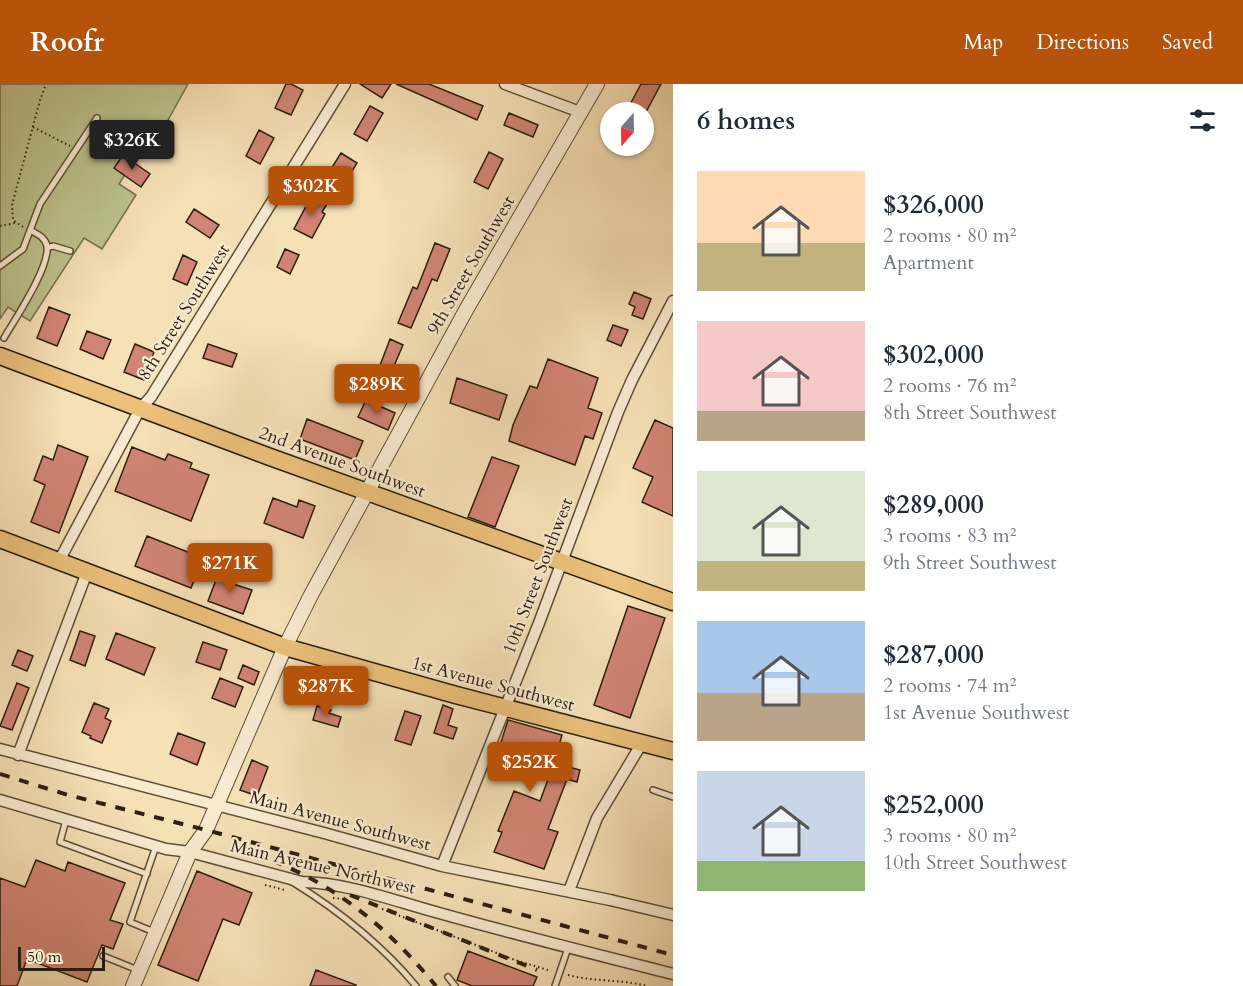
<!DOCTYPE html>
<html lang="en">
<head>
<meta charset="utf-8">
<style>
	:root { --surface:#fff; --page:#f6f6f7; --text:#1f2937; --muted:#747a83; --accent:#b45309 }
	body { margin:0; font-family:Cardo,serif; background:var(--page); color:var(--text); height:100vh; display:flex; flex-direction:column; font-size:22px; white-space:nowrap }
	* { box-sizing:border-box; margin:0 }
	p { font-size:20px; color:var(--muted) }
	.icon { flex:none; width:33px; height:33px; fill:none; stroke:currentColor; stroke-width:2; stroke-linecap:round; stroke-linejoin:round }
	.map { position:relative; flex:1; overflow:hidden }
	.details { display:flex; flex-direction:column; background:var(--surface); width:570px }
	.details>* { flex:none }
	.needle { width:39px; rotate:200deg }
	.controls { position:absolute; left:600px; top:18px; display:grid; gap:12px }
	.controls a { display:grid; place-items:center; width:54px; height:54px; border-radius:50%; background:var(--surface); box-shadow:0 2px 4px #0004; font-size:30px }
	.scale { position:absolute; left:18px; bottom:15px; width:87px; box-sizing:border-box; padding-left:6px; border:3px solid #2c1f0e; border-top:0; font-size:16px; line-height:21px; white-space:nowrap; color:#2c1f0e; -webkit-text-stroke:4px #f9ebd0; paint-order:stroke }
	.price { position:absolute; translate:-50% -51px; padding:0 14px; border-radius:6px; background:var(--accent); color:#fff; font-size:20px; line-height:39px; filter:drop-shadow(0 2px 3px #0008) }
	.price::after { content:''; position:absolute; left:50%; top:36px; width:18px; height:14px; margin-left:-9px; background:inherit; clip-path:polygon(0 0,100% 0,50% 100%) }
	.price.active { background:#222; color:#fff }
	ul { padding:0; list-style:none }
	li { display:flex; align-items:center; gap:18px; height:150px; padding:0 24px }
	li span { display:grid; place-items:center; flex:none; width:168px; height:120px; border-radius:0px; color:#555 }
	li>.icon { margin-inline-start:auto }
	span .icon { width:72px; height:72px; fill:#fffc; stroke-width:1 }
	li b { font-size:26px }
	h2 { display:flex; justify-content:space-between; align-items:center; height:72px; padding:0 24px; font-size:26px }
	header { display:flex; align-items:center; gap:36px; box-sizing:border-box; height:84px; padding:0 30px; background:var(--accent); color:#fff }
	header strong { font-size:28px }
	nav { display:flex; gap:33px; margin-inline-start:auto; font-size:21px }
	main { display:flex; flex:1; min-height:0 }
	.map>svg:first-child { display:block }
	.green { fill:#bdc28d; stroke:#74704e; stroke-width:1.5 }
	.building { fill:#d18474; stroke:#2c1f0e; stroke-width:1.5 }
	.lines { fill:none; stroke-linecap:round; stroke-linejoin:round }
	.service-casing { stroke:#5e4f38; stroke-width:8 }
	.minor-casing { stroke:#5e4f38; stroke-width:13 }
	.tertiary-casing { stroke:#5e4f38; stroke-width:16 }
	.primary-casing { stroke:#2c1f0e; stroke-width:19 }
	.path { stroke:#2c1f0e; stroke-width:2; stroke-dasharray:1.5 3; stroke-linecap:butt }
	.service { stroke:#f9ebd0; stroke-width:5 }
	.minor { stroke:#f9ebd0; stroke-width:10 }
	.tertiary { stroke:#f9ebd0; stroke-width:14 }
	.primary { stroke:#ebc07b; stroke-width:16 }
	.rail { stroke:#2c1f0e; stroke-width:4; stroke-dasharray:10 10; stroke-linecap:butt }
	.labels { text-anchor:middle; dominant-baseline:central; stroke-width:4.5; stroke-linejoin:round; paint-order:stroke }
	.street-label { font-size:18px; fill:#2c1f0e; stroke:#f9ebd0 }
</style>
</head>
<body>
<header>
<strong>Roofr</strong>
<nav><a>Map</a><a>Directions</a><a>Saved</a></nav>
</header>
<main>
<div class="map">
<svg width="673" height="902" viewBox="0 0 673 902">
	<rect width="100%" height="100%" fill="#f6e0b6"/>
	<filter id="stains"><feTurbulence type="fractalNoise" baseFrequency=".00333" numOctaves="4"/><feColorMatrix values="0 0 0 0 .2 0 0 0 0 .09 0 0 0 0 .02 0 0 0 .5 -.17"/></filter>
	<radialGradient id="worn" r=".72"><stop offset=".6" stop-color="#630" stop-opacity="0"/><stop offset="1" stop-color="#630" stop-opacity=".3"/></radialGradient>
	<path class="green" d="M0 0H188L163 45 156 41 119 100 136 111 102 165 84 154 30 237 8 223 0 235Z"/>
	<path class="building" d="M286 0H291L303 6 291 31 275 24Z
		M360 0H391L382 14Z
		M396 0H429L483 22 477 36Z
		M641 0H661L646 28H626Z
		M370 22 383 29 367 57 354 50Z
		M509 29 538 41 533 53 504 41Z
		M259 46 274 54 260 80 246 72Z
		M489 68 503 75 488 105 474 98Z
		M341 69 357 79 340 107 324 96Z
		M123 71 150 90 141 103 114 84Z
		M312 111 327 120 322 128 325 130 312 154 294 145Z
		M194 125 219 141 210 154 186 138Z
		M435 159 450 165 437 197 432 195 411 244 398 239 413 203 417 205Z
		M285 165 299 171 290 190 277 183Z
		M183 171 197 178 187 201 173 195Z
		M634 208 651 215 643 235 632 231 635 223 629 220Z
		M49 223 70 231 57 262 37 254Z
		M613 241 628 246 621 262 607 256Z
		M87 247 111 256 103 275 80 265Z
		M390 255 403 261 391 289 379 284Z
		M135 260 154 268 144 296 124 288Z
		M208 260 237 270 232 283 203 274Z
		M548 275 598 294 588 324 602 329 593 355 585 352 575 381 509 357 513 341 530 302 537 304Z
		M457 294 507 311 499 336 450 319Z
		M366 316 395 329 388 346 358 333Z
		M307 335 363 357 355 376 300 355Z
		M655 336 673 344V432L642 418 653 393 633 384Z
		M58 361 88 373 59 449 31 438 45 401 34 396 43 372 53 376Z
		M132 363 165 376 168 370 192 379 190 384 209 391 191 437 115 407Z
		M492 373 519 382 495 443 468 433Z
		M273 414 297 423 299 416 315 422 303 454 264 439Z
		M147 452 203 474 191 504 135 482Z
		M219 488 235 494 233 500 252 506 243 530 208 517Z
		M628 522 665 534 630 634 594 621Z
		M80 547 95 552 85 582 70 576Z
		M116 549 155 564 144 591 106 575Z
		M203 558 227 566 220 586 196 578Z
		M18 566 33 572 27 587 12 581Z
		M243 581 259 588 254 601 238 594Z
		M220 594 243 603 235 623 212 614Z
		M17 599 29 604 12 646 0 642Z
		M94 619 109 625 105 634 111 637 102 659 90 654 91 652 82 648Z
		M443 621 453 625 448 641 457 644 453 655 434 649Z
		M317 622 331 626 329 629 341 633 338 643 313 636Z
		M405 627 421 632 411 661 395 656Z
		M508 636 562 651 554 679 580 686 577 698 567 695 548 745 558 748 544 785 494 768 502 748 498 747 514 707 540 717 550 690 525 684 521 695 489 685 494 671H497Z
		M178 649 205 659 197 681 170 670Z
		M252 676 268 683 257 712 240 706Z
		M36 776 65 787 68 778 125 799 110 836 123 840 113 865 102 861 87 898 27 875 17 902H0V794L25 803Z
		M197 787 252 809 239 841 223 835 198 897 158 881Z
		M468 867 537 893 533 902H472L457 896Z
		M316 886 356 901V902H310Z"/>
	<g class="lines">
		<defs>
			<path id="service" d="M47 164 53 162 70 167
				M0 182 23 165 40 120 97 34
				M4 254C15 235 50 183 47 162 45 153 37 150 30 146
				M653 706 673 713
				M66 736 60 758 147 790
				M294 799C339 827 382 861 416 902
				M154 848 130 838 156 762
				M103 872 138 886
				M448 893 455 902
				M555 902 568 864"/>
			<path id="minor" d="M505 0 580 28
				M59 477 140 325 151 313 345 0
				M0 665 324 749 442 782 610 816 673 831
				M18 671 87 488
				M0 716 166 765 190 768 302 798C349 799 394 817 439 829 517 851 595 870 673 890
				M442 782 539 539 618 328 632 296 673 217
				M569 807 597 734 642 659"/>
			<path id="tertiary" d="M133 902 190 768 206 746 285 563 311 511 466 226 597 0"/>
			<path id="primary" d="M0 272 270 373 673 518
				M0 455 285 563 456 611 673 667"/>
		</defs>
		<use href="#service" class="service-casing"/>
		<use href="#minor" class="minor-casing"/>
		<use href="#tertiary" class="tertiary-casing"/>
		<use href="#primary" class="primary-casing"/>
		<path class="path" d="M33 43 70 62
			M0 142 15 139
			M23 143 13 136 12 121 40 16 46 0
			M265 801 285 806
			M333 814 345 815
			M382 825 515 876 551 887
			M568 891C595 898 620 895 647 902"/>
		<use href="#service" class="service"/>
		<use href="#minor" class="minor"/>
		<use href="#tertiary" class="tertiary"/>
		<use href="#primary" class="primary"/>
		<path class="rail" d="M0 690 68 711 206 746 673 871
			M235 763C321 790 378 832 436 902
			M350 811 537 886"/>
	</g>
	<g class="labels">
		<g class="street-label">
			<text transform="translate(471 181) rotate(-60)">9th Street Southwest</text>
			<text transform="translate(184 228) rotate(-58)">8th Street Southwest</text>
			<text transform="translate(342 378) rotate(20)">2nd Avenue Southwest</text>
			<text transform="translate(538 492) rotate(-69)">10th Street Southwest</text>
			<text transform="translate(493 600) rotate(15)">1st Avenue Southwest</text>
			<text transform="translate(340 737) rotate(15)">Main Avenue Southwest</text>
			<text transform="translate(323 783) rotate(13)">Main Avenue Northwest</text>
		</g>
	</g>
	<rect width="100%" height="100%" filter="url(#stains)"/>
	<rect width="100%" height="100%" fill="url(#worn)"/>
</svg>
<div class="controls">
<a><svg class="needle" viewBox="-14 -14 28 28"><path d="M0-13l5 13h-10z" fill="#e53935"/><path d="M0 13l5-13h-10z" fill="#747a83"/></svg></a>
</div>
<div class="scale">50 m</div>
<b class="price active" style="left:132px;top:87px">$326K</b>
<b class="price" style="left:311px;top:133px">$302K</b>
<b class="price" style="left:377px;top:331px">$289K</b>
<b class="price" style="left:230px;top:510px">$271K</b>
<b class="price" style="left:326px;top:633px">$287K</b>
<b class="price" style="left:530px;top:709px">$252K</b>
</div>
<section class="details">
<h2>6 homes<svg class="icon" aria-label="filters" viewBox="0 0 24 24"><path d="M4 7h16M4 17h16"/><circle cx="9" cy="7" r="2"/><circle cx="15" cy="17" r="2"/></svg></h2>
<ul>
<li><span style="background:linear-gradient(#ffd9b3 60%,#c2b280 0)"><svg class="icon" aria-label="home" viewBox="0 0 24 24"><path d="M3 11l9-7 9 7M6 9v11h12V9"/></svg></span><div><b>$326,000</b><p>2 rooms · 80 m²</p><p>Apartment</p></div></li>
<li><span style="background:linear-gradient(#f6c9c9 75%,#b9a48a 0)"><svg class="icon" aria-label="home" viewBox="0 0 24 24"><path d="M3 11l9-7 9 7M6 9v11h12V9"/></svg></span><div><b>$302,000</b><p>2 rooms · 76 m²</p><p>8th Street Southwest</p></div></li>
<li><span style="background:linear-gradient(#dfe7d0 75%,#c2b280 0)"><svg class="icon" aria-label="home" viewBox="0 0 24 24"><path d="M3 11l9-7 9 7M6 9v11h12V9"/></svg></span><div><b>$289,000</b><p>3 rooms · 83 m²</p><p>9th Street Southwest</p></div></li>
<li><span style="background:linear-gradient(#a9c7e8 60%,#b9a48a 0)"><svg class="icon" aria-label="home" viewBox="0 0 24 24"><path d="M3 11l9-7 9 7M6 9v11h12V9"/></svg></span><div><b>$287,000</b><p>2 rooms · 74 m²</p><p>1st Avenue Southwest</p></div></li>
<li><span style="background:linear-gradient(#c9d6e8 75%,#8fb573 0)"><svg class="icon" aria-label="home" viewBox="0 0 24 24"><path d="M3 11l9-7 9 7M6 9v11h12V9"/></svg></span><div><b>$252,000</b><p>3 rooms · 80 m²</p><p>10th Street Southwest</p></div></li>
</ul>
</section>
</main>
</body>
</html>
